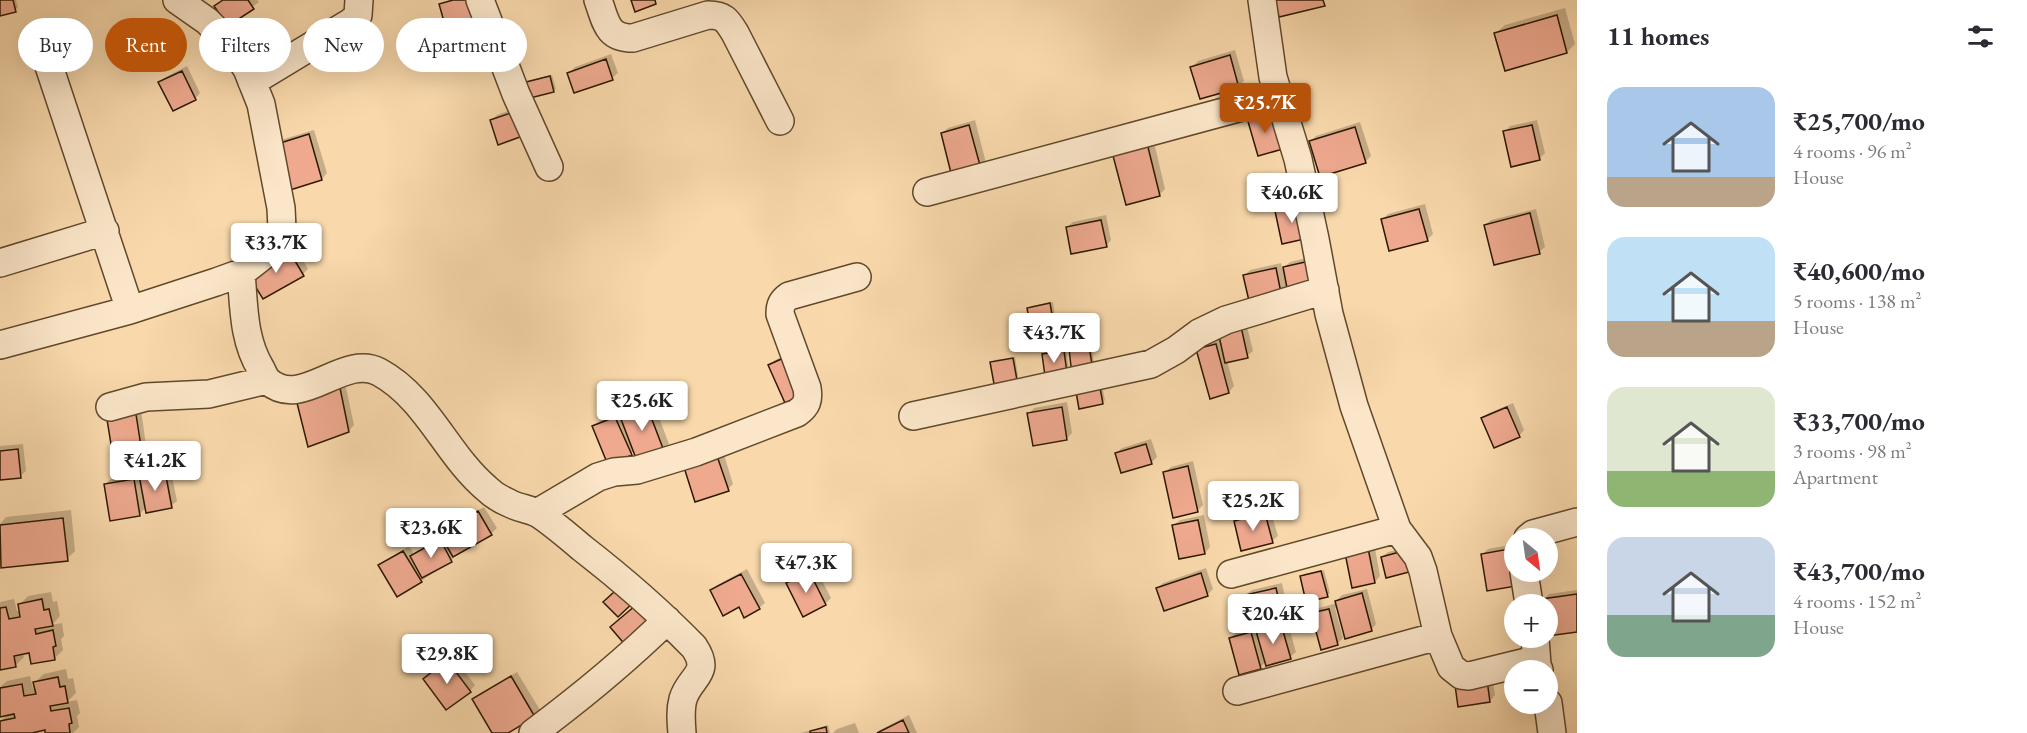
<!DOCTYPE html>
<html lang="en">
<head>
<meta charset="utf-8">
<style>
	:root { --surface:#fff; --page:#f2f2f3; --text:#2b2b33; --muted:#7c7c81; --accent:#b45309 }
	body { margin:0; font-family:"EB Garamond",serif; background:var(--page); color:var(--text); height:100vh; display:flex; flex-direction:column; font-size:22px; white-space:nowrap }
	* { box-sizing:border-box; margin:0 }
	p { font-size:20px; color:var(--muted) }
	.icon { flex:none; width:33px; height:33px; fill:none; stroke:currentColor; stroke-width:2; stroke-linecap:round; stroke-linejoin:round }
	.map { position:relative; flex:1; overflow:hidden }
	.side { display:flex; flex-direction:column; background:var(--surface); width:450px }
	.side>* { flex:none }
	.hud { position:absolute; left:18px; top:18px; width:570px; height:54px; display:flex; gap:12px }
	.needle { width:39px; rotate:151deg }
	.buttons { position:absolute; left:1504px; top:528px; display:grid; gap:12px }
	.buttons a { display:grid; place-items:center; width:54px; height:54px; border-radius:50%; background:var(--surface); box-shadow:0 6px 24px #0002; font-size:30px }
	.price { position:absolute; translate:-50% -51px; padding:0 14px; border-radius:6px; background:#fff; color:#222; font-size:20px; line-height:39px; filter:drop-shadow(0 2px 3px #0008) }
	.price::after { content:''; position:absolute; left:50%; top:36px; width:18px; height:14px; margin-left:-9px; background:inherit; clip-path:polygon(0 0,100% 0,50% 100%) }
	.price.on { background:var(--accent); color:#fff }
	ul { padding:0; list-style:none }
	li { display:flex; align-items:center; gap:18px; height:150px; padding:0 30px }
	li span { display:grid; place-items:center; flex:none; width:168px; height:120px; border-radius:18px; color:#555 }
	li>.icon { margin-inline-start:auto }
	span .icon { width:72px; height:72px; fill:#fffc; stroke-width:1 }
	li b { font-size:26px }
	h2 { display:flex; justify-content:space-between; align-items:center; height:72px; padding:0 30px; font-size:26px }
	.chip { padding:0 21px; border-radius:27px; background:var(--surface); box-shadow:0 6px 24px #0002; font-size:21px; line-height:54px }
	.chip.on { background:var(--accent); color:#fff }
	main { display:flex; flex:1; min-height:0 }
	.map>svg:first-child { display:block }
	.shadow { fill:#0003 }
	.building { fill:#eea98f; stroke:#2d1900; stroke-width:1.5 }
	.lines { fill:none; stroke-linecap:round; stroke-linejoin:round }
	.minor-casing { stroke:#60492b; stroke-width:30 }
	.minor { stroke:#fbe6c9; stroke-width:27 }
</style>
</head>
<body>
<main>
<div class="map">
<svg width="1577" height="733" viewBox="0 0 1577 733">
	<rect width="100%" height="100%" fill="#f9d9ac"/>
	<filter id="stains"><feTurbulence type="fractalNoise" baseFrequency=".00333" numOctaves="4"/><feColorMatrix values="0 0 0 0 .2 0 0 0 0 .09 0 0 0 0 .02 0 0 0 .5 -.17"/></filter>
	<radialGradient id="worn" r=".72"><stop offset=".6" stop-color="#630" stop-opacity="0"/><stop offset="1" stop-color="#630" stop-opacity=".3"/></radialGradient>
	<path class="shadow" d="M0 0H16L18 8 0 15Z
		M222 0H257L259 2 228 24 216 6Z
		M1565 8 1575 44 1567 52 1496 33 1505 25Z
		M1235 50 1244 81 1238 86 1192 67 1198 61Z
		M611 54 618 73 612 78 569 73 575 67Z
		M187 66 200 93 195 99 160 82 166 77Z
		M552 75 556 89 553 91 523 84 526 81Z
		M525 105 533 128 491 121 497 115Z
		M975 120 986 163 980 168 942 133 948 128Z
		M1537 120 1545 153 1539 159 1505 132 1510 126Z
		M1360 122 1371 156 1365 162 1311 141 1316 136Z
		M314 130 327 173 322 179 291 188 278 144 284 139Z
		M1153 138 1165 189 1160 194 1114 152Z
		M1308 201 1314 231 1277 212 1283 206Z
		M1425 204 1433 234 1427 240 1382 220 1388 214Z
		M1536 209 1545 247 1539 252 1485 225 1491 220Z
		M1106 215 1111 240 1106 246 1067 227 1073 222Z
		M294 245 308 269 303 274 255 268Z
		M1319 255 1281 292 1244 276 1250 270 1281 263 1282 269 1290 262Z
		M1053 302 1056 322 1054 325 1029 308 1031 306Z
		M1245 318 1253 351 1247 356 1227 361 1234 386 1229 392 1198 350 1204 344 1221 339Z
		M1091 345 1095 368 1070 350 1073 347Z
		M1066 349 1069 369 1066 371 1043 354 1046 352Z
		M794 351 810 387 770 365 775 360Z
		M1015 357 1018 376 1016 378 992 363 994 360Z
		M344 378 354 425 349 431 309 445Z
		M1101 380 1105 400 1102 403 1077 387Z
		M652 399 669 444 663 449 634 450 631 454 594 427 600 421Z
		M1067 402 1072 433 1067 438 1029 414 1034 408Z
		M140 403 147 452 142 457 108 413Z
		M1513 403 1524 430 1519 436 1483 418 1489 413Z
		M1151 439 1157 457 1151 463 1116 453 1122 448Z
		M23 444 26 471 20 476 0 479V446Z
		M721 445 733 484 728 489 689 456Z
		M1193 461 1203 505 1197 511 1165 472 1171 467Z
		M170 466 177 501 171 506 146 507 139 515 105 484 111 479 139 474V477L146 470Z
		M484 507 497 528 491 534 456 554 451 561 421 581 380 566 386 560 409 546 414 554 443 536 441 533 447 528Z
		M1270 509 1278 536 1272 541 1236 522 1241 516Z
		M71 510 75 551 67 559 2 567 0 524 6 517Z
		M1204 515 1210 547 1205 553 1174 525 1180 520Z
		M1374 543 1380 576 1375 582 1347 554Z
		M1515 544V572L1482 555 1488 549Z
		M1413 546 1412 570 1382 557 1388 552Z
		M815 567 831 598 825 604 788 583 793 578Z
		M1206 568 1213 589 1208 594 1165 609 1158 588 1163 583Z
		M747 569 765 603 759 608 739 605 712 591 717 585Z
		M1324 570 1330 593 1327 596 1302 577 1304 574Z
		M1282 583 1287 607 1281 613 1246 595 1252 590Z
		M1367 589 1376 624 1371 630 1338 607 1335 608 1343 638 1337 644 1313 614 1319 608 1337 603 1336 601 1342 595Z
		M1577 590V631L1548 604H1544L1543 600 1549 594Z
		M51 592 53 602 57 601 60 616 52 625 62 623 64 636 61 639 63 650 55 658 30 651 23 653 24 657 15 666 0 669V602L14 599 17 611H20L19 605 28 596Z
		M1287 620 1296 652 1290 657 1266 661 1260 668 1230 638 1236 633 1256 627 1257 632 1263 626Z
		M453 656 475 685 470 691 425 679Z
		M66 669 68 679 73 678 76 693 67 702 77 700 80 713 77 716 79 727 73 733H47L46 729 39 730V733H1L0 722 9 713 0 715V687L7 681 30 676 33 689 36 688 35 682 44 674Z
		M517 672 540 710 534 716 505 733H494L474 699 479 694Z
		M1492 675 1495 695 1490 701 1460 705Z
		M909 715 917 733H877L880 730Z
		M855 723 859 733H833L837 729Z
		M828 725 830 733H800L813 730Z"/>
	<path class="building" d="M0 0H13L16 12 0 16Z
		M223 0H248L254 9 228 26 214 6Z
		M453 0H478L488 36 451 46 439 4Z
		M631 0H655L656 4 635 12Z
		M1274 0H1323L1325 6 1279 17Z
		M1557 15 1567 53 1505 71 1494 33Z
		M1230 55 1239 88 1200 99 1190 67Z
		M606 59 613 80 574 93 567 73Z
		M182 71 196 100 173 111 158 82Z
		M550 76 554 92 526 99 522 83Z
		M520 110 528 134 498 145 490 120Z
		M1272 111 1283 149 1258 156 1247 118Z
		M969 125 981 169 952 177 941 133Z
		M1532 125 1540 160 1511 167 1503 131Z
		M1355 127 1366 163 1320 177 1309 141Z
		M309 134 322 180 290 190 277 144Z
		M1147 143 1160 196 1126 205 1112 152Z
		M1294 172 1299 194 1277 199 1271 177Z
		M1303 205 1309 238 1282 244 1275 211Z
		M1419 209 1428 241 1389 251 1381 219Z
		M1530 213 1540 254 1494 265 1484 225Z
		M1101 220 1107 247 1071 254 1066 227Z
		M288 249 304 276 263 299 247 273Z
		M1314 260 1319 280 1287 288 1283 267Z
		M1276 268 1281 293 1249 301 1243 275Z
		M1050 303 1054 326 1031 330 1027 308Z
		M1240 322 1248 358 1225 363 1217 327Z
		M1216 344 1229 393 1210 399 1196 349Z
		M1089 346 1093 371 1072 375 1069 349Z
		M1064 351 1067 373 1045 376 1042 354Z
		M788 356 805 394 785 403 768 365Z
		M1013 358 1017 380 994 384 990 362Z
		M1099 382 1103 404 1079 409 1075 386Z
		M339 383 349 432 308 447 295 395Z
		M646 404 664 451 637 461 619 414Z
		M1062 407 1067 440 1033 446 1027 413Z
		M1507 407 1520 437 1494 448 1481 418Z
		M135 408 143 459 114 463 106 413Z
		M615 417 632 455 608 465 592 426Z
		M1146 444 1152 464 1121 473 1115 453Z
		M18 449 21 478 0 480V451Z
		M715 450 729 491 695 502 682 461Z
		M1188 466 1198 512 1173 518 1163 472Z
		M165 471 172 508 146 513 139 475Z
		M134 479 140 516 110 521 104 484Z
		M478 511 492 535 453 557 439 533Z
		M1265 513 1273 543 1241 551 1234 521Z
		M63 518 68 561 1 568 0 525Z
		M1198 520 1205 554 1179 559 1172 525Z
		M440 539 452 562 422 578 410 556Z
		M1368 548 1375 583 1352 588 1345 553Z
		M1509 549 1516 586 1487 591 1481 554Z
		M1407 550 1413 571 1386 578 1381 557Z
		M403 551 422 582 397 597 378 565Z
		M809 571 826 605 803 617 786 583Z
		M1321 571 1328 597 1306 602 1300 576Z
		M1201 573 1208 596 1164 611 1156 588Z
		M741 574 760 609 744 618 739 607 723 616 710 590Z
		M624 583 638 598 618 617 603 602Z
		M1276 588 1282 614 1250 621 1245 595Z
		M1362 593 1372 631 1345 639 1335 601Z
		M1577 594V632L1548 636V604H1542V599Z
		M42 599 44 610 49 609 53 626 35 629 36 634 53 630 56 646 53 647 55 660 31 664 29 653 14 656 16 667 0 670V608L6 607 9 619 20 617 18 604Z
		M642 600 659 620 627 647 610 627Z
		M1329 609 1338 645 1321 650 1311 613Z
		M1281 624 1291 659 1266 666 1256 631Z
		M1251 632 1261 669 1239 675 1229 638Z
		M447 660 471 692 446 710 423 679Z
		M511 676 535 717 508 733H492L472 699Z
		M58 677 60 687 65 686 68 703 50 706 51 711 69 708 72 723 69 724 70 733H45V730L32 733H0V721L15 718 14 714 0 717V688L22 684 24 696 36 694 33 682Z
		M1487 680 1490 702 1458 707 1455 685Z
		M903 720 909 733H877Z
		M826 727 827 733H810V731Z"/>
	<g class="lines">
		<defs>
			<path id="minor" d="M480 0 516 94 549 167
				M598 0C606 21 606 38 633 38L708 15C724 15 727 20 735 33L780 121
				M1262 0 1273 77 1298 159 1315 239 1329 314 1354 406 1397 529 1418 557 1423 571 1438 636 1451 667 1461 675 1469 676 1526 662 1537 665 1539 670
				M40 39 130 310
				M252 82 351 22 358 15 359 0
				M927 192 1279 97
				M0 263 105 231
				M241 273C244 306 243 340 261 369 263 373 265 378 268 381 302 411 343 353 379 372 427 398 446 454 486 488 492 494 502 500 509 503 518 508 530 509 539 514 554 524 568 536 582 548 622 579 659 611 694 647 712 674 690 676 683 699 680 710 681 721 682 733
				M0 345 130 310 216 282 241 273 273 248 282 229 281 208 261 104 247 69 231 45 207 21 177 0
				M110 407 146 397 209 394 267 380
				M913 416 1151 364 1176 350 1199 333 1226 320 1325 290
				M537 513 598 477 614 472 637 470 696 452 797 413C807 406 809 400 807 388L780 314C780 305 782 301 789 296L857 277
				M1528 538 1533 534 1577 522
				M1524 572 1529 604
				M1231 574 1397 529
				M1535 638 1537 665
				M1237 691 1438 636
				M1548 703 1552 733
				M533 733C580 698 625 661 667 620"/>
		</defs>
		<use href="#minor" class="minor-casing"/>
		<use href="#minor" class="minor"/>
	</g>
	<rect width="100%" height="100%" filter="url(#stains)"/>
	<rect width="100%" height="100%" fill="url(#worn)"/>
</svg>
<div class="buttons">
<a><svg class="needle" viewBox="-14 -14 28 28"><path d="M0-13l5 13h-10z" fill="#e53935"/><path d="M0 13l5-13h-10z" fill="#7c7c81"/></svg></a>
<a>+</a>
<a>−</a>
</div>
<b class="price on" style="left:1265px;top:134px">₹25.7K</b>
<b class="price" style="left:1292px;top:224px">₹40.6K</b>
<b class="price" style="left:276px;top:274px">₹33.7K</b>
<b class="price" style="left:1054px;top:364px">₹43.7K</b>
<b class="price" style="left:642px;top:432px">₹25.6K</b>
<b class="price" style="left:155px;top:492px">₹41.2K</b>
<b class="price" style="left:1253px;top:532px">₹25.2K</b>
<b class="price" style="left:431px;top:559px">₹23.6K</b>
<b class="price" style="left:806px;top:594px">₹47.3K</b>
<b class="price" style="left:1273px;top:645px">₹20.4K</b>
<b class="price" style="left:447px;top:685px">₹29.8K</b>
<div class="hud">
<a class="chip">Buy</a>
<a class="chip on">Rent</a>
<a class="chip">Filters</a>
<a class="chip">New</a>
<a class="chip">Apartment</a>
</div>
</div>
<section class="side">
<h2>11 homes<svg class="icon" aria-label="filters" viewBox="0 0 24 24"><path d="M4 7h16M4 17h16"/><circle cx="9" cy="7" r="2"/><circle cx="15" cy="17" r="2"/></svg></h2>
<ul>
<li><span style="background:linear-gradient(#a9c7e8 75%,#b9a48a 0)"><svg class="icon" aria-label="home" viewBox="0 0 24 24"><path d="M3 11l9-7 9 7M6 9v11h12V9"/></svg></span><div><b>₹25,700/mo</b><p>4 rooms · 96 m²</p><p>House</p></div></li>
<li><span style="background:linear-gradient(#bfe0f5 70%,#b9a48a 0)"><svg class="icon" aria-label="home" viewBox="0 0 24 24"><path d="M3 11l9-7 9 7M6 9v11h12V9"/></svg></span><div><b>₹40,600/mo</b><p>5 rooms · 138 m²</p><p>House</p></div></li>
<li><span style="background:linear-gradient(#dfe7d0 70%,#8fb573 0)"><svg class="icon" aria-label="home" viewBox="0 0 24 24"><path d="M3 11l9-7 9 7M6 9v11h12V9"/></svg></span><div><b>₹33,700/mo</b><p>3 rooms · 98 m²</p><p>Apartment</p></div></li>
<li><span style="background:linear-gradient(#c9d6e8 65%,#7fa58c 0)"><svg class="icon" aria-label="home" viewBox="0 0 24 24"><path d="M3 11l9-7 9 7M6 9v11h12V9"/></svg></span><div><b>₹43,700/mo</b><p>4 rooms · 152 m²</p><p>House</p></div></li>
</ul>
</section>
</main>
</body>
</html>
